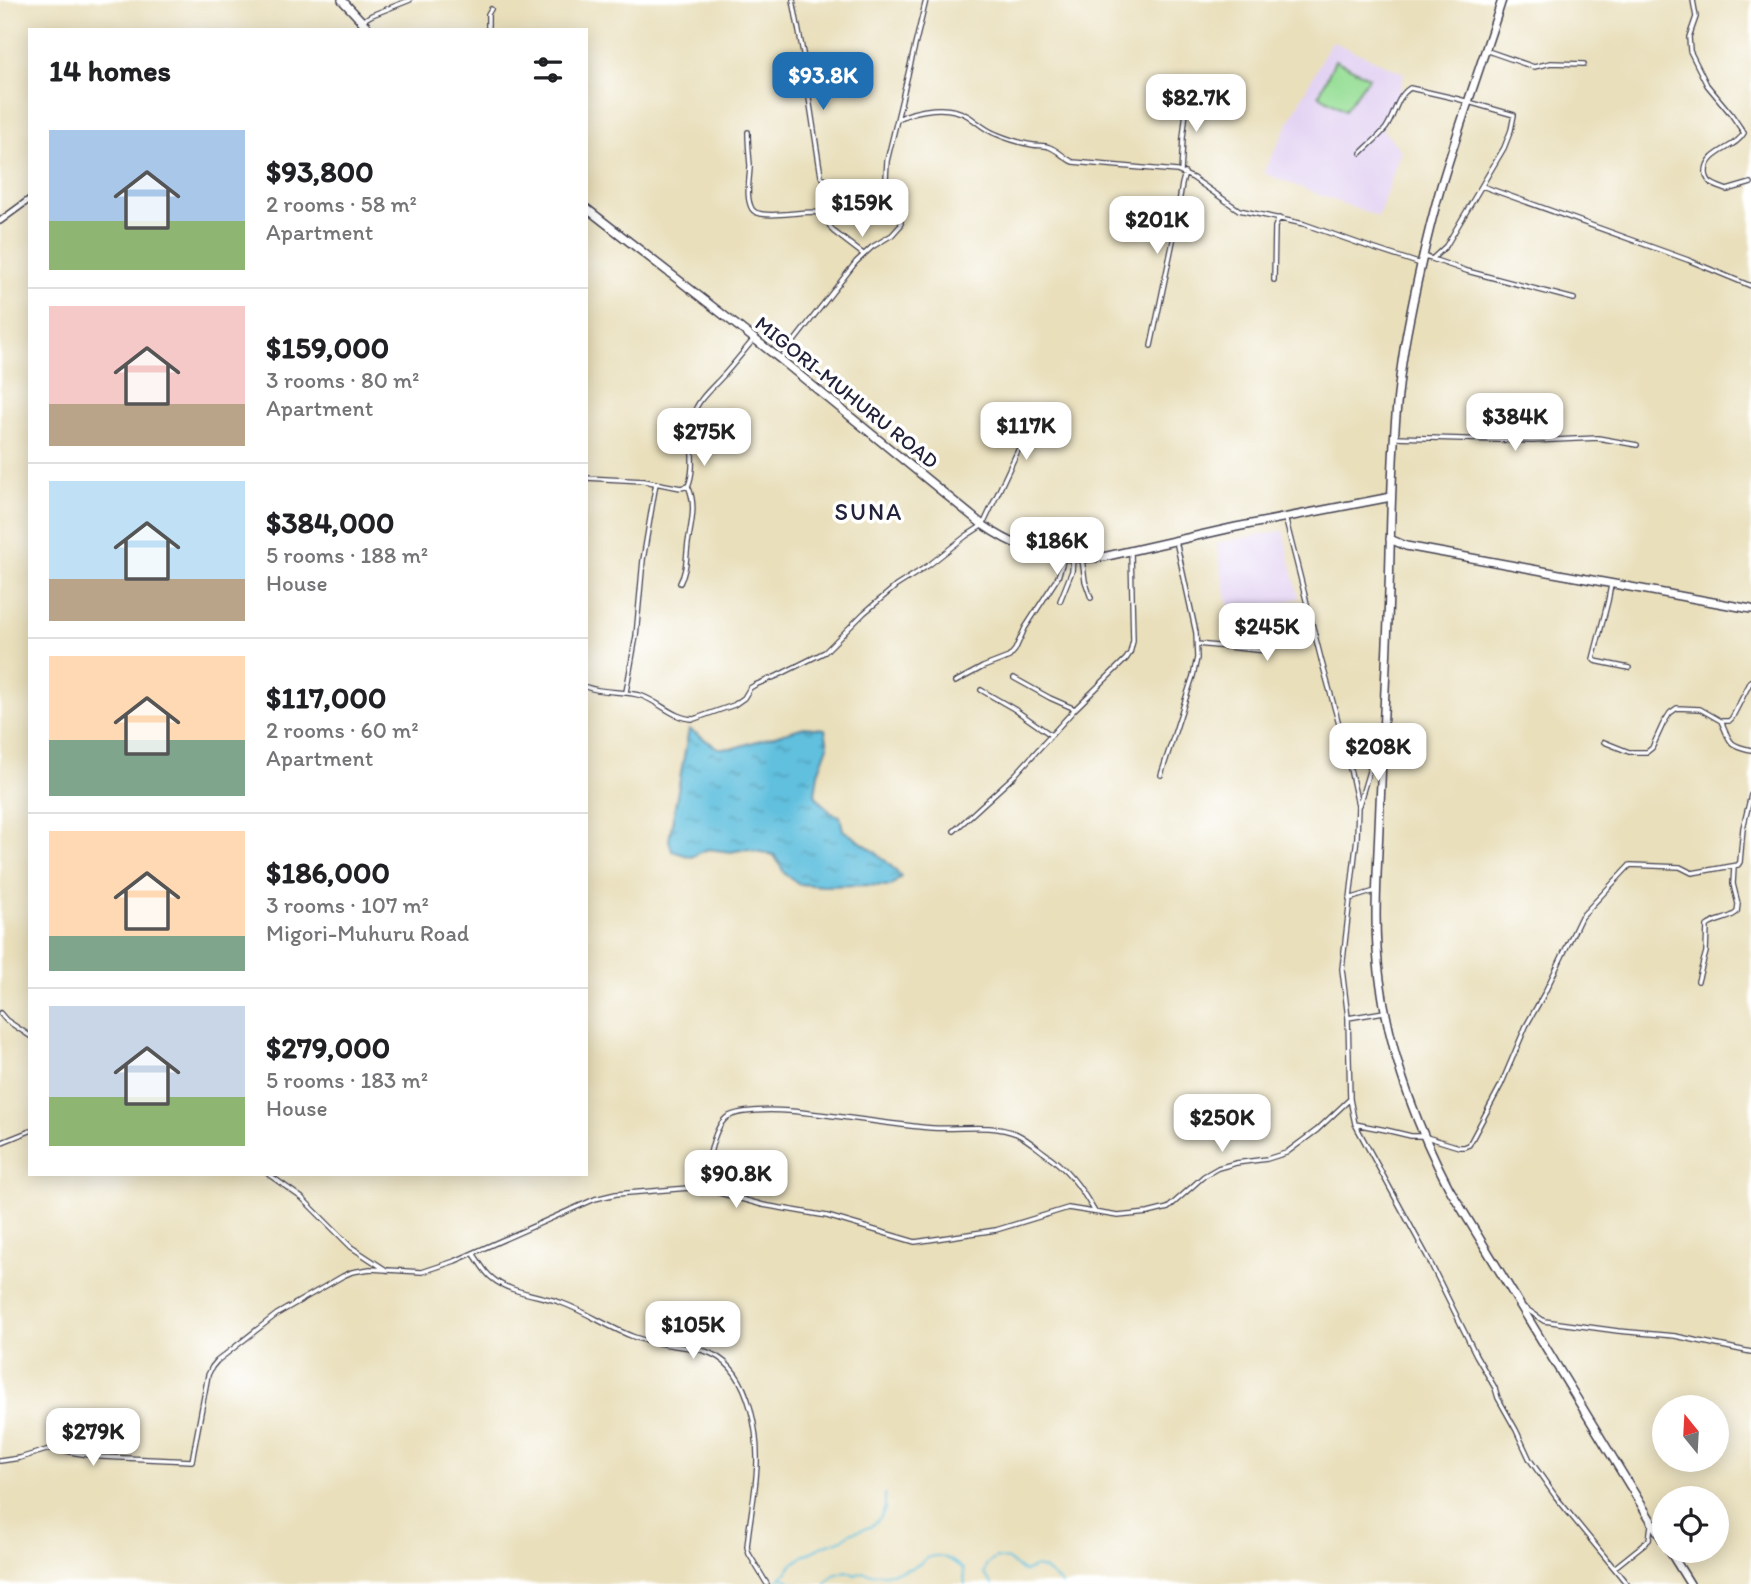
<!DOCTYPE html>
<html lang="en">
<head>
<meta charset="utf-8">
<style>
	:root { --surface:#fff; --page:#f6f6f6; --text:#202124; --muted:#757577; --line:#e0e0e0; --accent:#1f6fb2 }
	body { margin:0; font-family:Itim,sans-serif; background:var(--page); color:var(--text); height:100vh; display:flex; flex-direction:column; font-size:26px; white-space:nowrap }
	* { box-sizing:border-box; margin:0 }
	p { font-size:23px; color:var(--muted) }
	.icon { flex:none; width:38px; height:38px; fill:none; stroke:currentColor; stroke-width:2; stroke-linecap:round; stroke-linejoin:round }
	.map { position:relative; flex:1; overflow:hidden }
	.panel { position:absolute; left:28px; top:28px; width:560px; height:1148px; display:flex; flex-direction:column; background:var(--surface); border-radius:0px; box-shadow:0 4px 18px #0003 }
	.panel>* { flex:none }
	.needle { width:46px; rotate:342deg }
	.buttons { position:absolute; left:1652px; top:1395px; display:grid; gap:14px }
	.buttons a { display:grid; place-items:center; width:77px; height:77px; border-radius:50%; background:var(--surface); box-shadow:0 4px 18px #0003; font-size:35px }
	.price { position:absolute; translate:-50% -60px; padding:0 16px; border-radius:14px; background:#fff; color:#222; font-size:23px; line-height:46px; filter:drop-shadow(0 2px 4px #0008) }
	.price::after { content:''; position:absolute; left:50%; top:42px; width:21px; height:16px; margin-left:-10px; background:inherit; clip-path:polygon(0 0,100% 0,50% 100%) }
	.price.active { background:var(--accent); color:#fff }
	ul { padding:0; list-style:none }
	li { display:flex; align-items:center; gap:21px; height:175px; padding:0 21px }
	li+li { border-top:2px solid var(--line) }
	li span { display:grid; place-items:center; flex:none; width:196px; height:140px; border-radius:0px; color:#555 }
	li>.icon { margin-inline-start:auto }
	span .icon { width:84px; height:84px; fill:#fffc; stroke-width:1 }
	li b { font-size:30px }
	h2 { display:flex; justify-content:space-between; align-items:center; height:84px; padding:0 21px; font-size:30px }
	.map>svg:first-child { display:block }
	.built { fill:#e3d3f3 }
	.green { fill:#99df98; stroke:#5e806a; stroke-width:2 }
	.water { fill:url(#water-ripples); stroke:#41718c; stroke-width:2 }
	.lines { fill:none; stroke-linecap:round; stroke-linejoin:round }
	.stream { stroke:#60c0de; stroke-width:2 }
	.street-casing { stroke:#403e4e; stroke-width:6 }
	.secondary-casing { stroke:#403e4e; stroke-width:8 }
	.highway-casing { stroke:#403e4e; stroke-width:10 }
	.street { stroke:#fff; stroke-width:3.5 }
	.secondary { stroke:#fff; stroke-width:5 }
	.highway { stroke:#fff; stroke-width:7 }
	.labels { text-anchor:middle; dominant-baseline:central; stroke-width:7; stroke-linejoin:round; paint-order:stroke }
	.street-label { font-size:21px; fill:#22223b; stroke:#fff }
	.quarter-label { font-size:24px; letter-spacing:2px; fill:#22223b; stroke:#fff }
</style>
</head>
<body>
<div class="map">
<svg width="1751" height="1584" viewBox="0 0 1751 1584">
	<defs>
		<pattern id="water-ripples" width="26" height="14" patternUnits="userSpaceOnUse" patternTransform="scale(1.75)"><rect width="26" height="14" fill="#60c0de"/><path d="M2 4q2-2 4 0t4 0M15 11q2-2 4 0t4 0" fill="none" stroke="#4f9cb5"/></pattern>
	</defs>
	<rect width="100%" height="100%" fill="#fff"/>
	<filter id="ink" filterUnits="userSpaceOnUse"><feTurbulence type="fractalNoise" baseFrequency=".0143" numOctaves="2"/><feDisplacementMap in="SourceGraphic" scale="14" xChannelSelector="R" yChannelSelector="G"/><feConvolveMatrix kernelMatrix="1 2 1 2 8 2 1 2 1" color-interpolation-filters="sRGB"/></filter>
	<filter id="wash" filterUnits="userSpaceOnUse"><feTurbulence type="fractalNoise" baseFrequency=".00686" numOctaves="4" result="noise"/><feDisplacementMap in="SourceGraphic" scale="28" xChannelSelector="R" yChannelSelector="G"/><feGaussianBlur stdDeviation="1.57" result="paint"/><feColorMatrix in="noise" values="0 0 0 0 0 0 0 0 0 0 0 0 0 0 0 0 0 1.4 0 .05"/><feComposite in="paint" operator="in"/></filter>
	<g filter="url(#wash)">
		<rect width="100%" height="100%" fill="#e9dfbb"/>
		<path class="built" d="M1331 41 1404 73 1401 88 1382 129 1401 150 1378 217 1263 173Z
			M1283 531 1299 598 1232 617 1224 586 1217 543Z"/>
		<path class="green" d="M1335 60 1369 77 1345 110 1319 95Z"/>
		<path class="water" d="M804 727 825 729 828 746 818 773 815 795 831 813 840 816 843 830C864 844 885 857 901 877L891 886 861 885 823 886 799 884 785 874 774 855 746 849 731 852 708 849 691 857 672 851 669 840 689 729 718 748H734Z"/>
		<g class="lines">
			<path class="stream" d="M781 1577 786 1573 790 1566 803 1556 823 1546 842 1539 850 1533 870 1527 881 1517 885 1508V1494
				M776 1584 781 1577 788 1580 792 1584
				M826 1584 834 1575 847 1571 855 1575 864 1572C877 1578 906 1571 918 1565 922 1563 924 1560 927 1558 941 1552 953 1561 963 1569L965 1584
				M992 1584 984 1574 986 1565 996 1558 1008 1560 1024 1572 1035 1567 1044 1569 1062 1584"/>
		</g>
	</g>
	<g filter="url(#ink)">
		<g class="lines">
			<defs>
				<path id="street" d="M793 0 806 69 809 98 821 176C835 195 869 188 889 187
					M1693 0 1696 17 1689 37 1690 51 1707 85 1731 114 1744 133C1736 149 1705 151 1706 173 1706 176 1708 181 1711 183 1715 186 1722 188 1727 190L1751 183
					M362 21 372 15 410 0
					M488 30V14L491 9
					M1485 50 1534 67 1551 63 1584 64
					M898 119C918 109 948 104 968 116 977 122 985 130 996 134 1008 139 1020 143 1033 145 1038 146 1044 145 1049 147 1058 150 1064 158 1073 162L1177 171 1193 178 1239 210 1304 224 1372 248 1421 264
					M748 132C748 143 749 154 750 165 750 178 745 197 752 209 755 213 757 213 762 214 781 217 802 210 822 213L833 231 863 254
					M1361 153C1369 145 1379 137 1386 128 1395 115 1396 97 1410 88L1458 99 1514 115 1511 130 1504 148 1446 246 1432 259 1424 257
					M1181 172 1183 138 1188 94
					M1482 186 1688 260 1751 286
					M1432 259 1467 271 1574 299
					M1274 280 1275 227 1279 218
					M1151 346 1173 241 1182 184 1185 173
					M781 358 856 262 872 247 892 235 901 225 900 210 886 179 887 161 926 0
					M1395 437 1532 441 1598 438 1637 445
					M586 478 644 481 681 488 688 486C697 466 688 438 693 416 697 400 712 388 722 377 733 365 743 352 754 339
					M1285 517 1321 659 1345 746 1358 805 1357 837 1342 969 1348 1018
					M1082 559 1085 581 1091 598
					M680 583C687 570 686 558 688 543 691 524 697 505 688 486
					M1611 585 1608 601 1593 659 1595 661 1629 668
					M1060 601 1072 571 1073 559
					M1197 644 1267 651C1279 645 1276 633 1284 628 1294 622 1299 630 1311 617
					M1014 678 1050 698 1075 709
					M955 682 983 667 1009 657 1015 650 1025 628 1058 577 1064 558
					M586 687C605 694 624 690 642 696 661 703 674 719 694 719L734 705 744 698 750 688 755 685 777 676 825 652 864 613 896 586 929 565 966 536 983 525 1020 446V439L990 409
					M981 690 1014 709 1051 735
					M626 692 636 636 643 560 656 483
					M1721 721C1731 742 1726 744 1751 750
					M1604 742 1629 752H1647L1652 748 1663 724 1670 713 1677 708 1700 709 1721 721H1729L1732 718 1751 681
					M1161 775 1193 676 1197 658 1196 633 1176 541
					M1359 805 1372 761 1381 748
					M954 831 1015 775 1075 709 1126 659 1130 653 1133 641 1131 552
					M1349 899 1375 891
					M1698 981 1706 952 1707 926C1716 919 1729 920 1737 912L1738 904 1733 884 1734 867
					M1384 1012 1348 1018 1350 1099 1355 1124 1427 1256 1476 1355 1495 1388 1498 1398 1516 1430 1530 1460 1556 1497 1627 1584
					M0 1013 6 1020 30 1036
					M1355 1124 1386 1130 1411 1136H1423L1459 1147H1464L1469 1145 1501 1085 1526 1026 1544 994 1581 917 1630 865 1680 867 1692 873 1738 865 1740 862 1743 828 1751 795
					M0 1143 30 1131
					M268 1174 302 1198 351 1247 386 1270
					M705 1189C706 1170 712 1130 726 1118 738 1109 774 1110 789 1111 837 1115 884 1124 932 1128 960 1130 990 1123 1017 1134 1027 1139 1034 1145 1043 1152 1068 1169 1080 1186 1095 1212
					M473 1253C479 1261 484 1272 492 1278 509 1293 541 1295 562 1303 587 1312 609 1328 634 1337 648 1342 662 1344 676 1346 688 1348 701 1348 712 1354 752 1372 760 1440 756 1478 754 1501 749 1524 747 1547L749 1554 767 1584
					M1525 1308 1544 1321 1618 1331 1675 1336 1751 1352
					M0 1461 20 1458 53 1448 76 1453 102 1457 192 1461 208 1375 212 1367 217 1361 277 1314 343 1276 352 1272 370 1269 422 1272 455 1261 595 1199 616 1194 689 1188 705 1189 763 1205 827 1216 915 1242 996 1230 1068 1208 1118 1216 1148 1213 1168 1208 1204 1176 1218 1168 1236 1163 1267 1159 1286 1153 1317 1130 1350 1099
					M1614 1568 1649 1540 1651 1525"/>
				<path id="secondary" d="M0 221 30 199"/>
				<path id="highway" d="M342 0 370 30
					M1502 0C1482 62 1460 123 1441 186 1428 231 1418 276 1409 322 1389 420 1392 521 1388 620 1385 690 1382 759 1379 828 1377 879 1373 930 1380 980 1390 1053 1415 1123 1449 1188L1664 1542
					M586 208 780 359 983 525C1020 551 1058 562 1103 557L1236 527 1391 497
					M1390 539 1406 546 1751 609
					M1669 1550 1690 1584"/>
			</defs>
			<use href="#street" class="street-casing"/>
			<use href="#secondary" class="secondary-casing"/>
			<use href="#highway" class="highway-casing"/>
			<use href="#street" class="street"/>
			<use href="#secondary" class="secondary"/>
			<use href="#highway" class="highway"/>
		</g>
	</g>
	<g class="labels">
		<g class="street-label">
			<text transform="translate(847 392) rotate(39)">MIGORI-MUHURU ROAD</text>
		</g>
		<g class="quarter-label">
			<text x="869" y="511">SUNA</text>
		</g>
	</g>
</svg>
<div class="buttons">
<a><svg class="needle" viewBox="-14 -14 28 28"><path d="M0-13l5 13h-10z" fill="#e53935"/><path d="M0 13l5-13h-10z" fill="#757577"/></svg></a>
<a><svg class="icon" aria-label="locate" viewBox="0 0 24 24"><circle cx="12" cy="12" r="6"/><path d="M12 2v4M12 18v4M2 12h4M18 12h4"/></svg></a>
</div>
<b class="price active" style="left:823px;top:112px">$93.8K</b>
<b class="price" style="left:1196px;top:134px">$82.7K</b>
<b class="price" style="left:862px;top:239px">$159K</b>
<b class="price" style="left:1157px;top:256px">$201K</b>
<b class="price" style="left:1515px;top:453px">$384K</b>
<b class="price" style="left:1026px;top:462px">$117K</b>
<b class="price" style="left:704px;top:468px">$275K</b>
<b class="price" style="left:1057px;top:577px">$186K</b>
<b class="price" style="left:1267px;top:663px">$245K</b>
<b class="price" style="left:1378px;top:783px">$208K</b>
<b class="price" style="left:1222px;top:1154px">$250K</b>
<b class="price" style="left:736px;top:1210px">$90.8K</b>
<b class="price" style="left:693px;top:1361px">$105K</b>
<b class="price" style="left:93px;top:1468px">$279K</b>
<section class="panel">
<h2>14 homes<svg class="icon" aria-label="filters" viewBox="0 0 24 24"><path d="M4 7h16M4 17h16"/><circle cx="9" cy="7" r="2"/><circle cx="15" cy="17" r="2"/></svg></h2>
<ul>
<li><span style="background:linear-gradient(#a9c7e8 65%,#8fb573 0)"><svg class="icon" aria-label="home" viewBox="0 0 24 24"><path d="M3 11l9-7 9 7M6 9v11h12V9"/></svg></span><div><b>$93,800</b><p>2 rooms · 58 m²</p><p>Apartment</p></div></li>
<li><span style="background:linear-gradient(#f6c9c9 70%,#b9a48a 0)"><svg class="icon" aria-label="home" viewBox="0 0 24 24"><path d="M3 11l9-7 9 7M6 9v11h12V9"/></svg></span><div><b>$159,000</b><p>3 rooms · 80 m²</p><p>Apartment</p></div></li>
<li><span style="background:linear-gradient(#bfe0f5 70%,#b9a48a 0)"><svg class="icon" aria-label="home" viewBox="0 0 24 24"><path d="M3 11l9-7 9 7M6 9v11h12V9"/></svg></span><div><b>$384,000</b><p>5 rooms · 188 m²</p><p>House</p></div></li>
<li><span style="background:linear-gradient(#ffd9b3 60%,#7fa58c 0)"><svg class="icon" aria-label="home" viewBox="0 0 24 24"><path d="M3 11l9-7 9 7M6 9v11h12V9"/></svg></span><div><b>$117,000</b><p>2 rooms · 60 m²</p><p>Apartment</p></div></li>
<li><span style="background:linear-gradient(#ffd9b3 75%,#7fa58c 0)"><svg class="icon" aria-label="home" viewBox="0 0 24 24"><path d="M3 11l9-7 9 7M6 9v11h12V9"/></svg></span><div><b>$186,000</b><p>3 rooms · 107 m²</p><p>Migori-Muhuru Road</p></div></li>
<li><span style="background:linear-gradient(#c9d6e8 65%,#8fb573 0)"><svg class="icon" aria-label="home" viewBox="0 0 24 24"><path d="M3 11l9-7 9 7M6 9v11h12V9"/></svg></span><div><b>$279,000</b><p>5 rooms · 183 m²</p><p>House</p></div></li>
</ul>
</section>
</div>
</body>
</html>
